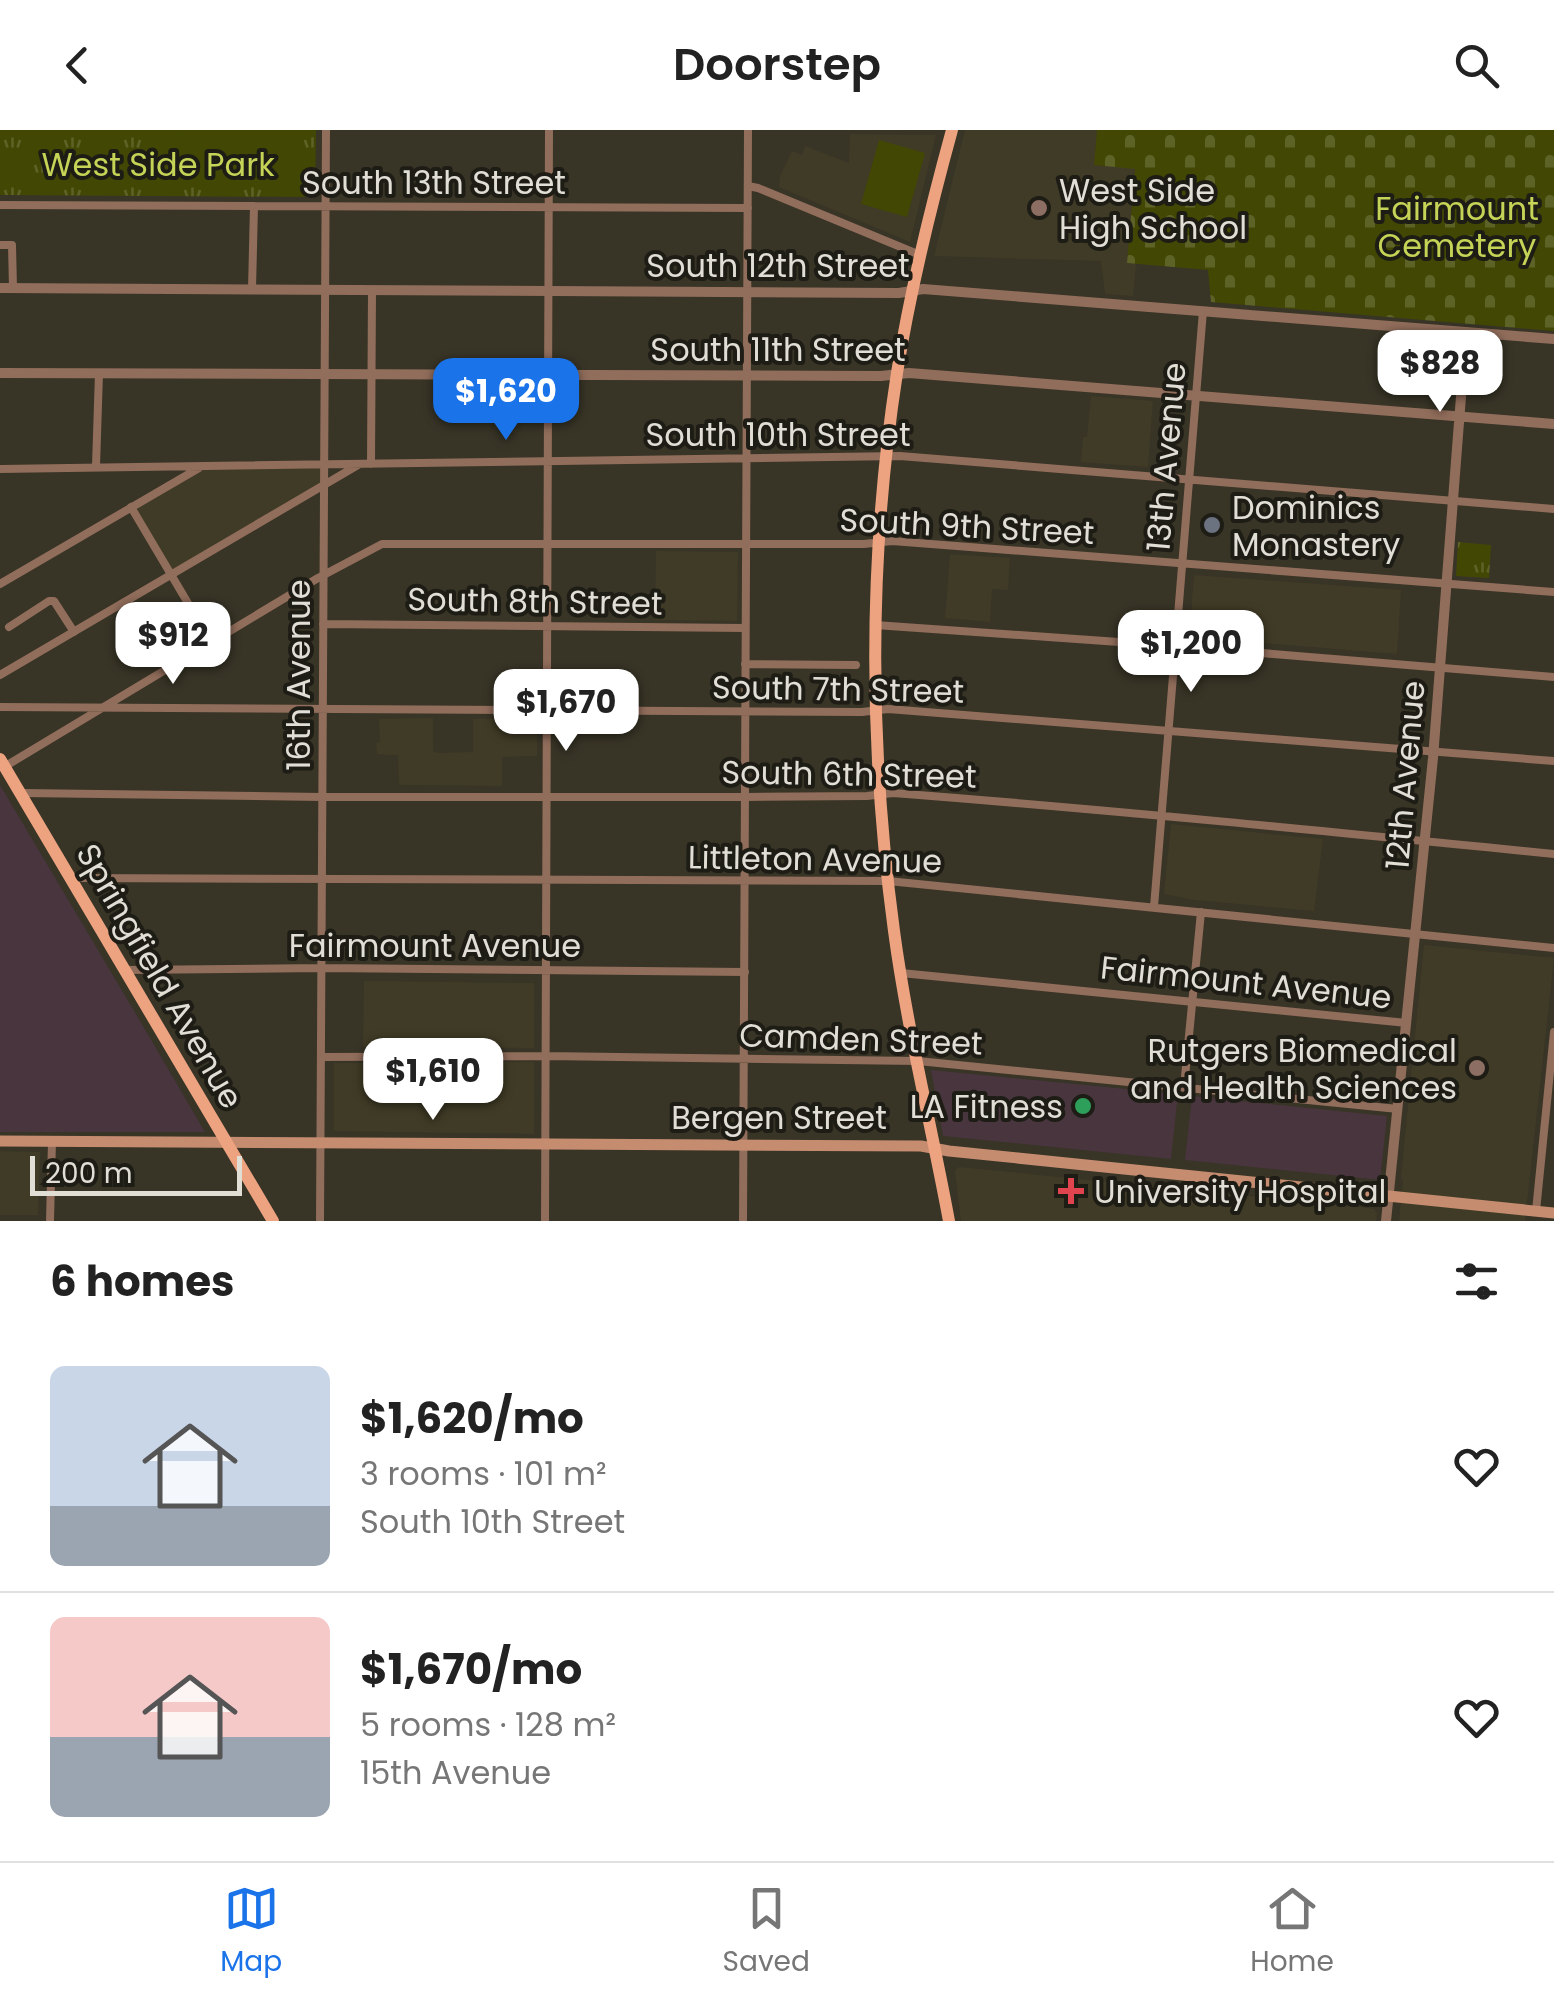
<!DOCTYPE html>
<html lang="en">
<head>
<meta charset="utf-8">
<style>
	:root { --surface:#fff; --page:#f6f6f6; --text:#222; --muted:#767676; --line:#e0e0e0; --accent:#1a73e8 }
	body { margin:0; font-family:Poppins,sans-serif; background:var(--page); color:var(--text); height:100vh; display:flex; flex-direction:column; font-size:38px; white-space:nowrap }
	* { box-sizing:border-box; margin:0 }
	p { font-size:32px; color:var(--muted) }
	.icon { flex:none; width:55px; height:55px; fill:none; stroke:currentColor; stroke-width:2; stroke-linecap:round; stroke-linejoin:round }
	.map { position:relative; height:1091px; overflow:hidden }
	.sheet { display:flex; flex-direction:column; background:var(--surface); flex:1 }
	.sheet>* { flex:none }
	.scale { position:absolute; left:30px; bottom:25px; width:212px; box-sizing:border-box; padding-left:10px; border:5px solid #e0ded5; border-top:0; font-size:28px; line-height:35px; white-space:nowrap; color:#e0ded5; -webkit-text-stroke:8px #1d1c15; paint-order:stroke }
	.price { position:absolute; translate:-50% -85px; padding:0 22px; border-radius:20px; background:#fff; color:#222; font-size:32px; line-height:65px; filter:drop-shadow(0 2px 5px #0008) }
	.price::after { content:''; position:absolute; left:50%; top:60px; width:30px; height:22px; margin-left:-15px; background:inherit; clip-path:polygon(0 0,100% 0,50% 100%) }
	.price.on { background:var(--accent); color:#fff }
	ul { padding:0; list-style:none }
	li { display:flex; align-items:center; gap:30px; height:250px; padding:0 50px }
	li+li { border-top:2px solid var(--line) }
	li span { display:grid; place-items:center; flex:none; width:280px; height:200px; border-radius:15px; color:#555 }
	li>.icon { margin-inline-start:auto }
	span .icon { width:120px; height:120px; fill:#fffc; stroke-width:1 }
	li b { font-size:42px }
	h2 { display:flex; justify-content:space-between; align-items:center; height:120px; padding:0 50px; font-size:42px }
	header { display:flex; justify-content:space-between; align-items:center; height:130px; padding:0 50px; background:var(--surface); font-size:45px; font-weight:600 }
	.dock { display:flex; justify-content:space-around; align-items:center; height:140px; border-top:2px solid var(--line); background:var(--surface); font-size:28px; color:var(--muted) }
	.dock a { display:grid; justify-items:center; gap:5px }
	.dock .on { color:var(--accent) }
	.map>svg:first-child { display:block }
	.commercial { fill:#48353e }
	.built { fill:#403b26 }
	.grass { fill:url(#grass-tufts) }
	.cemetery { fill:url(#cemetery-stones) }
	.pitch { fill:#424803 }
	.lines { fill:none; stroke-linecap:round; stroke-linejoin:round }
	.minor { stroke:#916d5b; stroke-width:8 }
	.tertiary { stroke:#916d5b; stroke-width:10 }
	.secondary { stroke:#c58c70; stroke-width:11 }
	.primary { stroke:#eea380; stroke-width:12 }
	.education-dot { fill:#8d6e63; stroke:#1d1c15; stroke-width:4 }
	.worship-dot { fill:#6b7280; stroke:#1d1c15; stroke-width:4 }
	.leisure-dot { fill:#2e9e5b; stroke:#1d1c15; stroke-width:4 }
	.health-dot { fill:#e0444e; stroke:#1d1c15; stroke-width:4 }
	.labels { text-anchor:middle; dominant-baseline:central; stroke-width:8; stroke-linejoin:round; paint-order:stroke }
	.park-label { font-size:32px; fill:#c5d356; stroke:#1d1c15 }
	.street-label { font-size:32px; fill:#e0ded5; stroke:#1d1c15 }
	.poi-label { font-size:32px; fill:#e0ded5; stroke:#1d1c15; text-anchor:start }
</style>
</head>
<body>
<header><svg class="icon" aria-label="back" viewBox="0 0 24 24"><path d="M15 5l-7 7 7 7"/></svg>Doorstep<svg class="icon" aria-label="search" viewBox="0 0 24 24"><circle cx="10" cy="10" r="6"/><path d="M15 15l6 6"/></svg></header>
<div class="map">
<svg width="1554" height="1091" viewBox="0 0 1554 1091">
	<defs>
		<pattern id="grass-tufts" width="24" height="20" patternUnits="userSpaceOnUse" patternTransform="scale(2.5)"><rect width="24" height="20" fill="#424803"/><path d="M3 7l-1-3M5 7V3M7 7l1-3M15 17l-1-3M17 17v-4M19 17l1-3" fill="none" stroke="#5d6227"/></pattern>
		<pattern id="cemetery-stones" width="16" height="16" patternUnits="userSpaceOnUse" patternTransform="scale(2.5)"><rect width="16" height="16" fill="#424803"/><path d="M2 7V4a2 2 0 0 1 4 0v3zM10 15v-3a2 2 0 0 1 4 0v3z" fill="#5d6227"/></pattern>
	</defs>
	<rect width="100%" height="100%" fill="#383426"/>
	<path class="commercial" d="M0 655 146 901 205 1002H0Z
		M931 940 1178 964 1171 1029 943 1006Z
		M1192 966 1387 986 1380 1050 1185 1030Z"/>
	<path class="built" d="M965 0H1097L1094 35 1135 38 1127 133 1136 134 1133 166 1105 164 1101 131 934 126Z
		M850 4 936 5 910 112 779 57 780 46 792 21 802 25 805 16 849 33Z
		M1091 266 1153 271 1148 337 1081 332 1083 307H1087Z
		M324 335 323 353 171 443 132 377 204 336Z
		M656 421 738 422 737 491 655 490Z
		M950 424 1010 428 1008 460 992 459 990 492 945 488Z
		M1194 445 1401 460 1397 524 1189 507Z
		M433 588V621L438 623 473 622V589H537V626L502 627V656L399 655 398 625 377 624 376 613 380 612 379 589Z
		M1171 694 1323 709 1314 781 1195 770 1164 764Z
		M1424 815 1554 828 1525 1091H1399L1403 1052 1401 1047Z
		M364 851 534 853V918L363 917Z
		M534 932V1004L334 1001V933Z
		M0 1021 40 1022 38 1085H0Z
		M959 1037 1361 1077 1374 1079 1377 1084 1376 1091H961L955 1041Z"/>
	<path class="grass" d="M0 0H316L315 67 0 65Z
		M1458 412 1491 415 1489 448 1456 446Z"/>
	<path class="cemetery" d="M1097 0H1554V201L1211 172 1208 140 1127 133 1135 39 1094 35Z"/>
	<path class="pitch" d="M179 0H295V45H291L290 55 204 53 190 44 180 25Z
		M879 10 925 23 907 87 861 74Z"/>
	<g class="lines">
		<path class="minor" d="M748 56 758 58 920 125
			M0 75 748 78
			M0 115H12L13 158
			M252 159 254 76
			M371 334 372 160
			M96 336 99 243
			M0 339 900 326 1554 379
			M131 377 211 512
			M0 454 199 338
			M323 494 745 498
			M875 495 1176 516 1554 547
			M9 497 49 471H54L74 502
			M745 534 856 535
			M0 545 358 335
			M0 577 862 582 888 579 1554 631
			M4 637 318 448 382 414H864L892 411 1554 462
			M22 663 322 667H745L867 666 893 663C1114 680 1334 702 1554 724
			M72 748 888 751 1554 818
			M1154 777 1203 181
			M125 840 321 838 745 842
			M901 843 1407 893
			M321 927 546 926 918 931 1398 979
			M1184 957 1201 782
			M1536 1081 1554 902
			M50 1091 52 1011
			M320 1091 326 0
			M545 1091 549 0
			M743 1091 748 0"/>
		<path class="tertiary" d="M0 158 899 163 923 159 1554 209
			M0 243 881 246 909 243 1554 294
			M1386 1091 1433 628 1466 202"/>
		<path class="secondary" d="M0 1011 921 1016 949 1021 1554 1083"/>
		<path class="primary" d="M0 629 273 1091
			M949 1091C931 994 907 898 894 801 869 616 868 429 897 243 910 161 930 80 952 0"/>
	</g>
	<g class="education-dot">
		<circle cx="1039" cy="78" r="10"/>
		<circle cx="1477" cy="938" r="10"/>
	</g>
	<circle class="worship-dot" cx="1212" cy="395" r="10"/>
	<circle class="leisure-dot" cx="1083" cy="976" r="10"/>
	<path class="health-dot" d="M1066 1046h10v10h10v10h-10v10h-10v-10h-10v-10h10z"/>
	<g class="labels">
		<g class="park-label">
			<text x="158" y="34">West Side Park</text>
			<text x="1457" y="78">Fairmount<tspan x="1457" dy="37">Cemetery</tspan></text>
		</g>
		<g class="street-label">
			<text x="434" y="52">South 13th Street</text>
			<text x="778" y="135">South 12th Street</text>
			<text x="778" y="219">South 11th Street</text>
			<text x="778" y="304">South 10th Street</text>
			<text transform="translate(1166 327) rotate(-85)">13th Avenue</text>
			<text transform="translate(967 396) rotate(3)">South 9th Street</text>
			<text transform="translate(535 471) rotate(1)">South 8th Street</text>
			<text transform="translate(298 545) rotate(-90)">16th Avenue</text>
			<text transform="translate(838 559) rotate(1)">South 7th Street</text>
			<text transform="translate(849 644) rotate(1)">South 6th Street</text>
			<text transform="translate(1405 645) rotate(-85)">12th Avenue</text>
			<text transform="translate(815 729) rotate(1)">Littleton Avenue</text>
			<text x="435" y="815">Fairmount Avenue</text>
			<text transform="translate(160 846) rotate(60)">Springfield Avenue</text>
			<text transform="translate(1246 852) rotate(6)">Fairmount Avenue</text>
			<text transform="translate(861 909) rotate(2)">Camden Street</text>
			<text x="779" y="987">Bergen Street</text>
		</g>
		<g class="poi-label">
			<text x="1059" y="60">West Side<tspan x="1059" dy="37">High School</tspan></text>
			<text x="1232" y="377">Dominics<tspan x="1232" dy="37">Monastery</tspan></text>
			<text x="1457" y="920" text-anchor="end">Rutgers Biomedical<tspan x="1457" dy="37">and Health Sciences</tspan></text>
			<text x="1063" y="976" text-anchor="end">LA Fitness</text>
			<text x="1094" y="1061">University Hospital</text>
		</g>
	</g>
</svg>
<div class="scale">200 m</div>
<b class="price" style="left:1440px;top:285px">$828</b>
<b class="price on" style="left:506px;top:313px">$1,620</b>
<b class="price" style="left:173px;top:557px">$912</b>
<b class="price" style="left:1191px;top:565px">$1,200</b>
<b class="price" style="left:566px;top:624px">$1,670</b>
<b class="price" style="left:433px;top:993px">$1,610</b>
</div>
<section class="sheet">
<h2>6 homes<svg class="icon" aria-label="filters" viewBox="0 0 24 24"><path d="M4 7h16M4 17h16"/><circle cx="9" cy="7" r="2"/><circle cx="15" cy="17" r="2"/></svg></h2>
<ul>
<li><span style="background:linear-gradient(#c9d6e8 70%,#9aa5b1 0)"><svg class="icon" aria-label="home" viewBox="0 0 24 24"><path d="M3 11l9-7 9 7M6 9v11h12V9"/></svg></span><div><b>$1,620/mo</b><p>3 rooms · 101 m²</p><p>South 10th Street</p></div><svg class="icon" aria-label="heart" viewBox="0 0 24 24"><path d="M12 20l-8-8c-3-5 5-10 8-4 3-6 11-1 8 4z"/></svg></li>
<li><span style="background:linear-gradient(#f6c9c9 60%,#9aa5b1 0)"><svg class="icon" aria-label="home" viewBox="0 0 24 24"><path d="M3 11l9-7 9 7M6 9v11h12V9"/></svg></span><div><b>$1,670/mo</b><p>5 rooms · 128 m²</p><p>15th Avenue</p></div><svg class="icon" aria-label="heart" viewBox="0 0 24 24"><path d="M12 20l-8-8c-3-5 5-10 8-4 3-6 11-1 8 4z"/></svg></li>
</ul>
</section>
<nav class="dock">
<a class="on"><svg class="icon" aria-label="map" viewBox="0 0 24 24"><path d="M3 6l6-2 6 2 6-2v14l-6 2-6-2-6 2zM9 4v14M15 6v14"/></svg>Map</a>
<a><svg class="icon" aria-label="saved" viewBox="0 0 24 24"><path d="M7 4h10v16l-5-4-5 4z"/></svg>Saved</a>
<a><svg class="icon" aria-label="home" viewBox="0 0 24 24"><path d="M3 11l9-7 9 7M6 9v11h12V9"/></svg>Home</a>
</nav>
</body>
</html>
